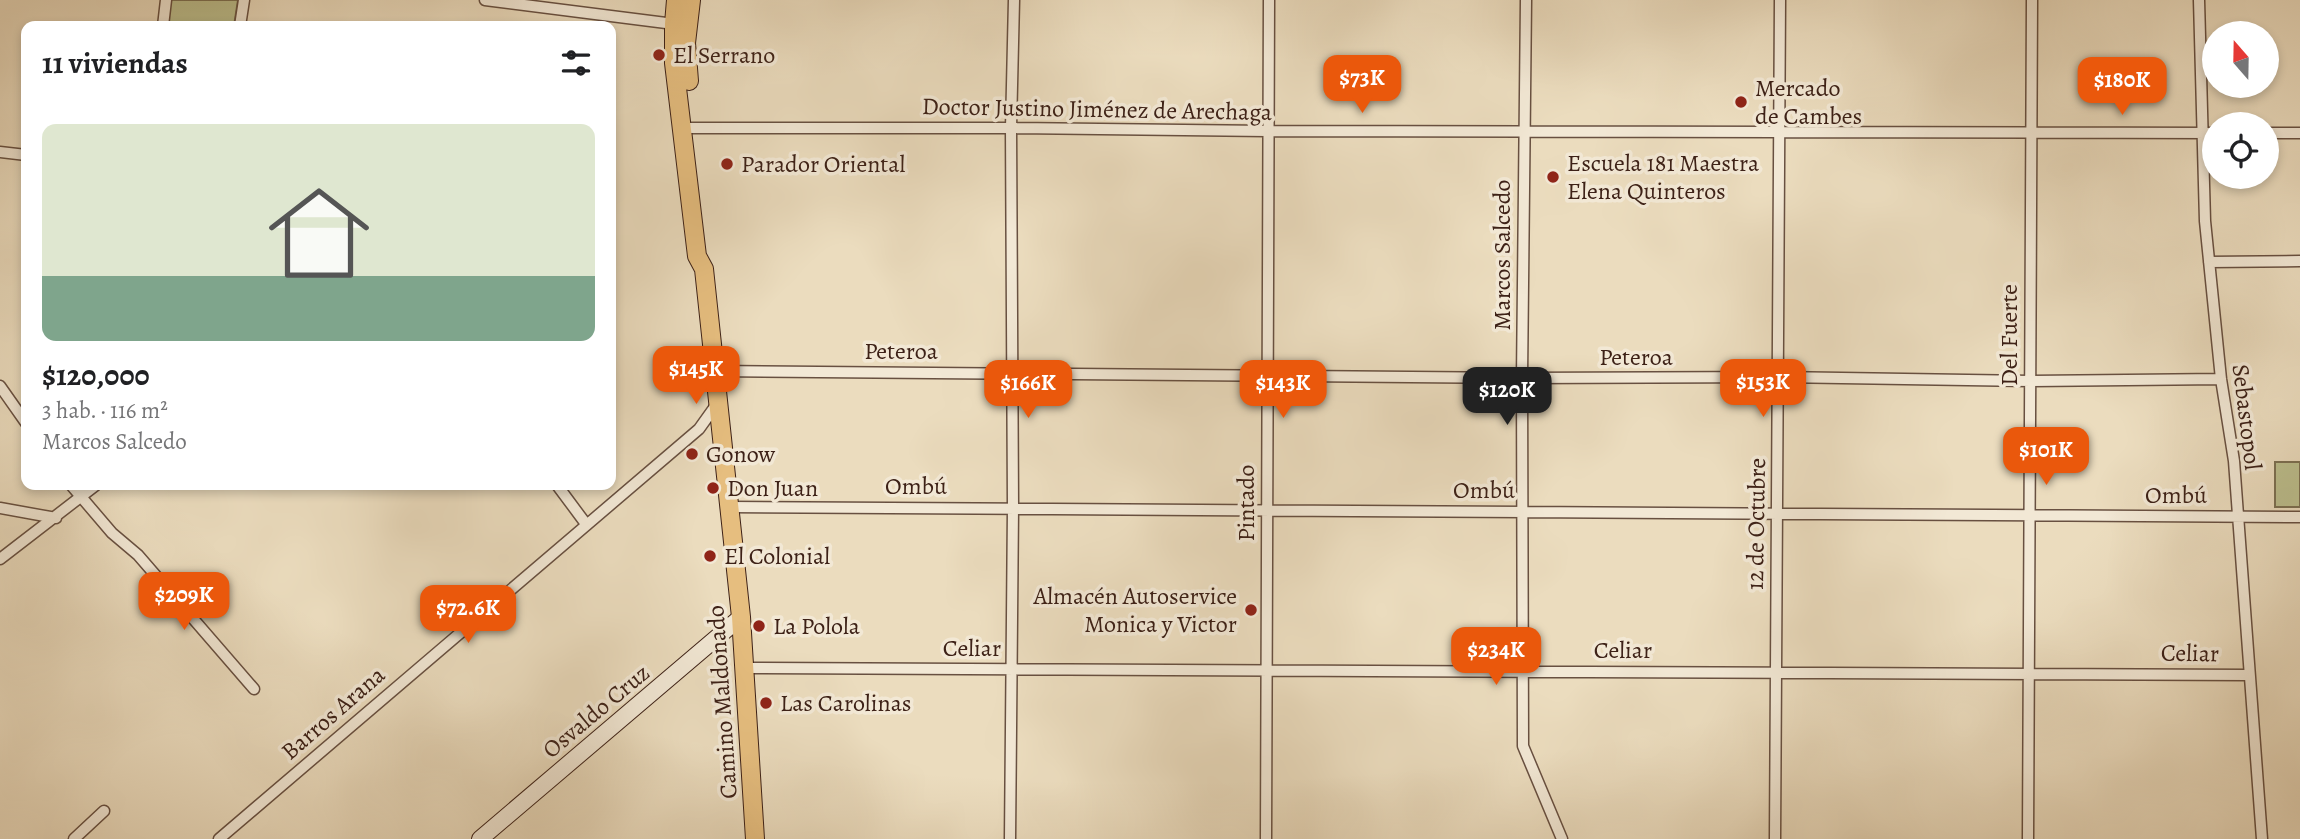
<!DOCTYPE html>
<html lang="es">
<head>
<meta charset="utf-8">
<style>
	:root { --surface:#fff; --page:#f2f2f2; --text:#202124; --muted:#757577; --line:#e0e0e0; --accent:#ea580c }
	body { margin:0; font-family:Alegreya,serif; background:var(--page); color:var(--text); height:100vh; display:flex; flex-direction:column; font-size:26px; white-space:nowrap }
	* { box-sizing:border-box; margin:0 }
	p { font-size:23px; color:var(--muted) }
	.icon { flex:none; width:38px; height:38px; fill:none; stroke:currentColor; stroke-width:2; stroke-linecap:round; stroke-linejoin:round }
	.map { position:relative; flex:1; overflow:hidden }
	.details { position:absolute; left:21px; top:21px; width:595px; height:469px; display:flex; flex-direction:column; background:var(--surface); border-radius:14px; box-shadow:0 4px 10px #0003 }
	.details>* { flex:none }
	.needle { width:46px; rotate:340deg }
	.tools { position:absolute; left:2202px; top:21px; display:grid; gap:14px }
	.tools a { display:grid; place-items:center; width:77px; height:77px; border-radius:50%; background:var(--surface); box-shadow:0 4px 10px #0003; font-size:35px }
	.price { position:absolute; translate:-50% -60px; padding:0 16px; border-radius:14px; background:var(--accent); color:#fff; font-size:23px; line-height:46px; filter:drop-shadow(0 2px 4px #0008) }
	.price::after { content:''; position:absolute; left:50%; top:42px; width:21px; height:16px; margin-left:-10px; background:inherit; clip-path:polygon(0 0,100% 0,50% 100%) }
	.price.active { background:#222; color:#fff }
	ul { padding:0; list-style:none }
	li { display:grid; align-content:center; gap:14px; height:371px; padding:0 21px }
	li+li { border-top:2px solid var(--line) }
	li span { display:grid; place-items:center; height:217px; border-radius:14px; color:#555 }
	li>.icon { margin-inline-start:auto }
	span .icon { width:126px; height:126px; fill:#fffc; stroke-width:1 }
	li b { font-size:30px }
	h2 { display:flex; justify-content:space-between; align-items:center; height:84px; padding:0 21px; font-size:30px }
	.map>svg:first-child { display:block }
	.green { fill:#bcbf8e; stroke:#7c7052; stroke-width:2 }
	.lines { fill:none; stroke-linecap:round; stroke-linejoin:round }
	.street-casing { stroke:#685041; stroke-width:13 }
	.secondary-casing { stroke:#3d2117; stroke-width:18 }
	.primary-casing { stroke:#3d2117; stroke-width:20 }
	.street { stroke:#f2e8d5; stroke-width:10 }
	.secondary { stroke:#f2e8d5; stroke-width:16 }
	.primary { stroke:#e6be7f; stroke-width:18 }
	.poi-dot { fill:#8f2418; stroke:#f2e8d5; stroke-width:2.5 }
	.labels { text-anchor:middle; dominant-baseline:central; stroke-width:7; stroke-linejoin:round; paint-order:stroke }
	.poi-label { font-size:24px; fill:#3d2117; stroke:#f2e8d5; text-anchor:start }
	.street-label { font-size:24px; fill:#3d2117; stroke:#f2e8d5 }
</style>
</head>
<body>
<div class="map">
<svg width="2300" height="839" viewBox="0 0 2300 839">
	<rect width="100%" height="100%" fill="#ebdcbe"/>
	<filter id="stains"><feTurbulence type="fractalNoise" baseFrequency=".00286" numOctaves="4"/><feColorMatrix values="0 0 0 0 .2 0 0 0 0 .09 0 0 0 0 .02 0 0 0 .5 -.17"/></filter>
	<radialGradient id="worn" r=".72"><stop offset=".6" stop-color="#630" stop-opacity="0"/><stop offset="1" stop-color="#630" stop-opacity=".3"/></radialGradient>
	<path class="green" d="M170 0H238L234 26H167Z
		M2275 462H2300V507H2275Z"/>
	<g class="lines">
		<defs>
			<path id="street" d="M485 0 674 24
				M1526 0 1522 378 1523 746 1562 839
				M2199 0 2205 221 2221 379 2234 461 2262 839
				M163 26 166 0
				M240 26 244 0
				M682 128H1011L1267 131 2214 133
				M2266 133H2300
				M0 152 26 155
				M2209 262 2300 261
				M715 371 1522 378 1779 377 2030 381 2221 379
				M0 386 26 423
				M71 485 112 533 138 555 254 689
				M557 485 586 524
				M730 507 2300 517
				M0 508 56 518
				M0 559 96 485
				M745 668 2248 675
				M74 839 104 811
				M219 839 699 429 719 401
				M1010 839 1013 507 1011 128 1014 0
				M1266 839 1269 0
				M1775 839 1780 0
				M2028 839 2032 0"/>
			<path id="secondary" d="M480 839 741 617"/>
			<path id="primary" d="M676 0 674 24V63L697 256 704 269 741 617 755 839
				M689 81 686 43 691 0"/>
		</defs>
		<use href="#street" class="street-casing"/>
		<use href="#secondary" class="secondary-casing"/>
		<use href="#primary" class="primary-casing"/>
		<use href="#street" class="street"/>
		<use href="#secondary" class="secondary"/>
		<use href="#primary" class="primary"/>
	</g>
	<g class="poi-dot">
		<circle cx="659" cy="55" r="7"/>
		<circle cx="1741" cy="102" r="7"/>
		<circle cx="727" cy="164" r="7"/>
		<circle cx="1553" cy="177" r="7"/>
		<circle cx="692" cy="454" r="7"/>
		<circle cx="713" cy="488" r="7"/>
		<circle cx="710" cy="556" r="7"/>
		<circle cx="1251" cy="610" r="7"/>
		<circle cx="759" cy="626" r="7"/>
		<circle cx="766" cy="703" r="7"/>
	</g>
	<g class="labels">
		<g class="poi-label">
			<text x="673" y="55">El Serrano</text>
			<text x="1755" y="88">Mercado<tspan x="1755" dy="28">de Cambes</tspan></text>
			<text x="1567" y="163">Escuela 181 Maestra<tspan x="1567" dy="28">Elena Quinteros</tspan></text>
			<text x="741" y="164">Parador Oriental</text>
			<text x="706" y="454">Gonow</text>
			<text x="727" y="488">Don Juan</text>
			<text x="724" y="556">El Colonial</text>
			<text x="1237" y="596" text-anchor="end">Almacén Autoservice<tspan x="1237" dy="28">Monica y Victor</tspan></text>
			<text x="773" y="626">La Polola</text>
			<text x="780" y="703">Las Carolinas</text>
		</g>
		<g class="street-label">
			<text transform="translate(1097 109) rotate(1)">Doctor Justino Jiménez de Arechaga</text>
			<text transform="translate(1502 255) rotate(-90)">Marcos Salcedo</text>
			<text transform="translate(2009 335) rotate(-90)">Del Fuerte</text>
			<text x="901" y="351">Peteroa</text>
			<text x="1636" y="357">Peteroa</text>
			<text transform="translate(2247 417) rotate(83)">Sebastopol</text>
			<text x="916" y="486">Ombú</text>
			<text x="1484" y="490">Ombú</text>
			<text x="2176" y="495">Ombú</text>
			<text transform="translate(1246 503) rotate(-90)">Pintado</text>
			<text transform="translate(1756 524) rotate(-89)">12 de Octubre</text>
			<text x="972" y="648">Celiar</text>
			<text x="1623" y="650">Celiar</text>
			<text transform="translate(2190 653) rotate(1)">Celiar</text>
			<text transform="translate(722 702) rotate(-94)">Camino Maldonado</text>
			<text transform="translate(596 711) rotate(-40)">Osvaldo Cruz</text>
			<text transform="translate(333 713) rotate(-41)">Barros Arana</text>
		</g>
	</g>
	<rect width="100%" height="100%" filter="url(#stains)"/>
	<rect width="100%" height="100%" fill="url(#worn)"/>
</svg>
<div class="tools">
<a><svg class="needle" viewBox="-14 -14 28 28"><path d="M0-13l5 13h-10z" fill="#e53935"/><path d="M0 13l5-13h-10z" fill="#757577"/></svg></a>
<a><svg class="icon" aria-label="locate" viewBox="0 0 24 24"><circle cx="12" cy="12" r="6"/><path d="M12 2v4M12 18v4M2 12h4M18 12h4"/></svg></a>
</div>
<b class="price" style="left:1362px;top:115px">$73K</b>
<b class="price" style="left:2122px;top:117px">$180K</b>
<b class="price" style="left:696px;top:406px">$145K</b>
<b class="price" style="left:1763px;top:419px">$153K</b>
<b class="price" style="left:1028px;top:420px">$166K</b>
<b class="price" style="left:1283px;top:420px">$143K</b>
<b class="price active" style="left:1507px;top:427px">$120K</b>
<b class="price" style="left:2046px;top:487px">$101K</b>
<b class="price" style="left:184px;top:632px">$209K</b>
<b class="price" style="left:468px;top:645px">$72.6K</b>
<b class="price" style="left:1496px;top:687px">$234K</b>
<section class="details">
<h2>11 viviendas<svg class="icon" aria-label="filters" viewBox="0 0 24 24"><path d="M4 7h16M4 17h16"/><circle cx="9" cy="7" r="2"/><circle cx="15" cy="17" r="2"/></svg></h2>
<ul>
<li><span style="background:linear-gradient(#dfe7d0 70%,#7fa58c 0)"><svg class="icon" aria-label="home" viewBox="0 0 24 24"><path d="M3 11l9-7 9 7M6 9v11h12V9"/></svg></span><div><b>$120,000</b><p>3 hab. · 116 m²</p><p>Marcos Salcedo</p></div></li>
</ul>
</section>
</div>
</body>
</html>
